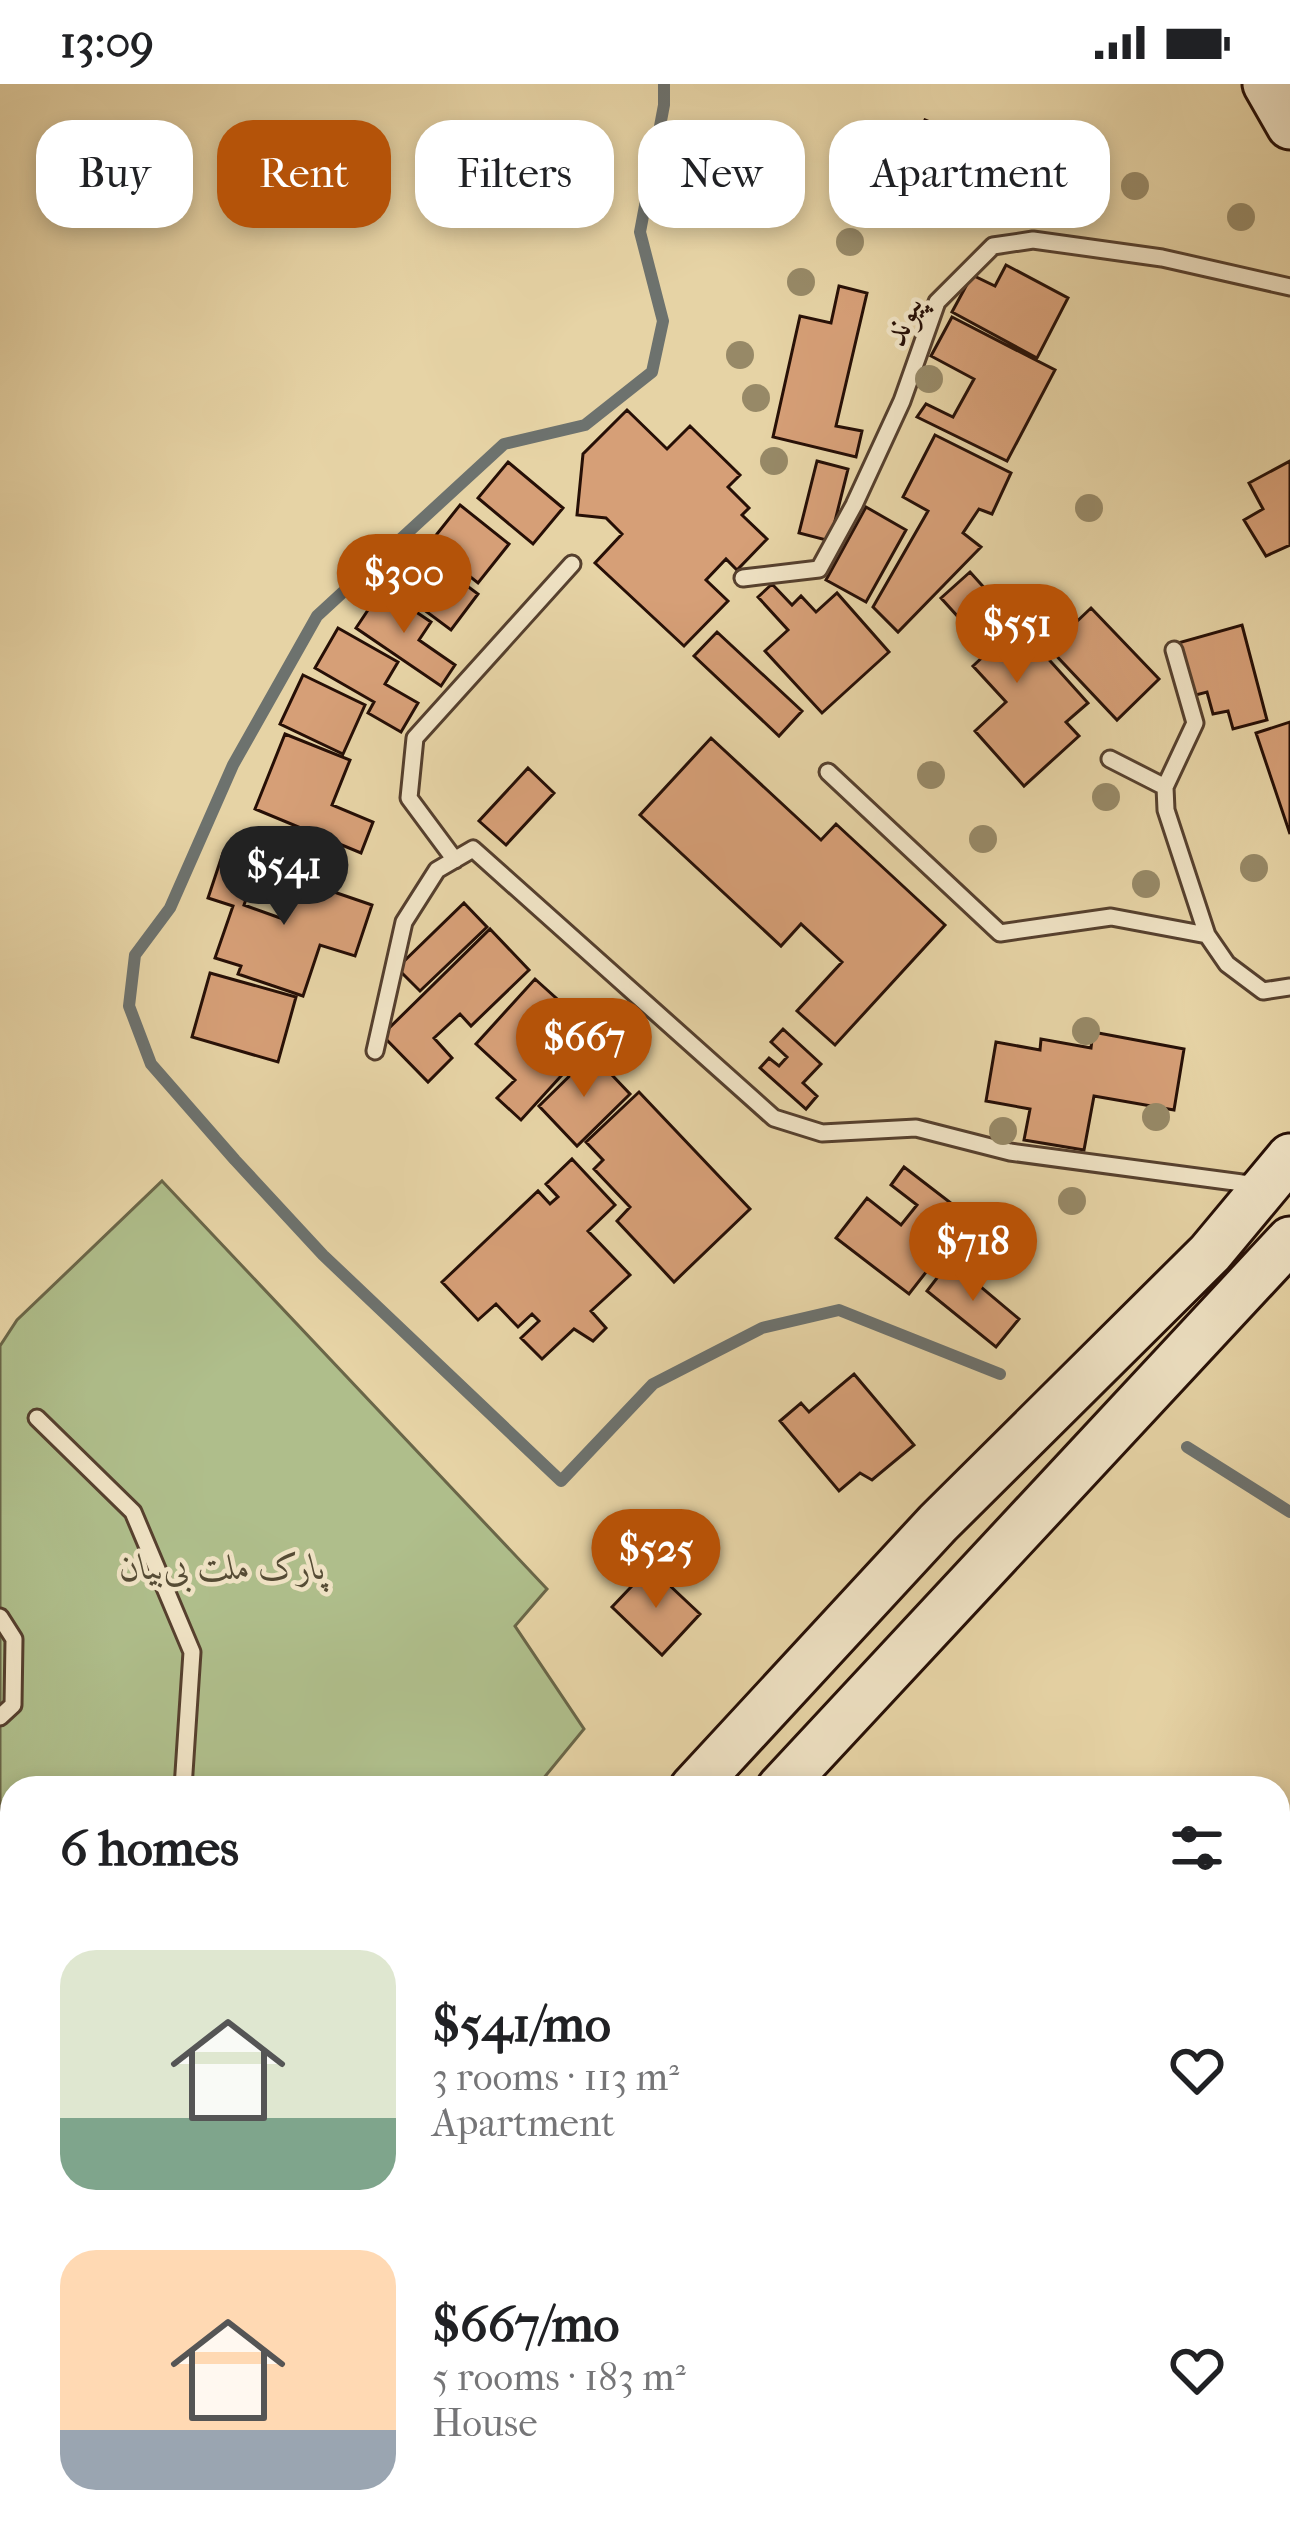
<!DOCTYPE html>
<html lang="en">
<head>
<meta charset="utf-8">
<style>
	:root { --surface:#fff; --page:#f2f2f2; --text:#202124; --muted:#757577; --accent:#b45309 }
	body { margin:0; font-family:"IM FELL French Canon",Amiri,serif; background:var(--page); color:var(--text); height:100vh; display:flex; flex-direction:column; font-size:45px; white-space:nowrap }
	* { box-sizing:border-box; margin:0 }
	p { font-size:39px; color:var(--muted) }
	.icon { flex:none; width:66px; height:66px; fill:none; stroke:currentColor; stroke-width:2; stroke-linecap:round; stroke-linejoin:round }
	.map { position:relative; flex:1; overflow:hidden }
	.details { position:absolute; left:0px; top:1692px; width:1290px; height:771px; display:flex; flex-direction:column; background:var(--surface); border-radius:36px 36px 0 0; box-shadow:0 6px 18px #0003 }
	.details>* { flex:none }
	.hud { position:absolute; left:36px; top:36px; width:1218px; height:108px; display:flex; gap:24px }
	.price { position:absolute; translate:-50% -102px; padding:0 27px; border-radius:42px; background:var(--accent); color:#fff; font-size:39px; line-height:78px; filter:drop-shadow(0 3px 6px #0008) }
	.price::after { content:''; position:absolute; left:50%; top:72px; width:36px; height:27px; margin-left:-18px; background:inherit; clip-path:polygon(0 0,100% 0,50% 100%) }
	.price.on { background:#222; color:#fff }
	ul { padding:0; list-style:none }
	li { display:flex; align-items:center; gap:36px; height:300px; padding:0 60px }
	li span { display:grid; place-items:center; flex:none; width:336px; height:240px; border-radius:36px; color:#555 }
	li>.icon { margin-inline-start:auto }
	span .icon { width:144px; height:144px; fill:#fffc; stroke-width:1 }
	li b { font-size:51px }
	h2 { display:flex; justify-content:space-between; align-items:center; height:144px; padding:0 60px; font-size:51px }
	.chip { padding:0 42px; border-radius:36px; background:var(--surface); box-shadow:0 6px 18px #0003; font-size:42px; line-height:108px }
	.chip.on { background:var(--accent); color:#fff }
	.status { display:flex; justify-content:space-between; align-items:center; height:84px; padding:0 60px; background:var(--surface); direction:ltr }
	.status svg { height:33px; fill:currentColor }
	.map>svg:first-child { display:block }
	.green { fill:#afbe8b; stroke:#6a6648; stroke-width:3 }
	.lines { fill:none; stroke-linecap:round; stroke-linejoin:round }
	.stream { stroke:#6d726e; stroke-width:12 }
	.building { fill:#d69f77; stroke:#260f06; stroke-width:3 }
	.lane-casing { stroke:#56402e; stroke-width:21 }
	.secondary-casing { stroke:#260f06; stroke-width:51 }
	.path { stroke:#260f06; stroke-width:8; stroke-dasharray:9 6; stroke-linecap:butt }
	.lane { stroke:#efe2c4; stroke-width:15 }
	.secondary { stroke:#efe2c4; stroke-width:45 }
	.tree { fill:#978967 }
	.labels { text-anchor:middle; dominant-baseline:central; stroke-width:9; stroke-linejoin:round; paint-order:stroke }
	.street-label { font-size:36px; fill:#260f06; stroke:#efe2c4 }
	.park-label { font-size:36px; font-style:italic; fill:#564c35; stroke:#efe2c4 }
</style>
</head>
<body>
<div class="status"><b>13:09</b><svg viewBox="0 0 49 12"><path d="M0 12V9h3v3zM5 12V6h3v6zM10 12V3h3v9zM15 12V0h3v12zM26 1h20v11H26zM47 4h2v5h-2z"/></svg></div>
<div class="map">
<svg width="1290" height="2461" viewBox="0 0 1290 2461">
	<rect width="100%" height="100%" fill="#e6d3a5"/>
	<filter id="stains"><feTurbulence type="fractalNoise" baseFrequency=".00167" numOctaves="4"/><feColorMatrix values="0 0 0 0 .2 0 0 0 0 .09 0 0 0 0 .02 0 0 0 .5 -.17"/></filter>
	<radialGradient id="worn" r=".72"><stop offset=".6" stop-color="#630" stop-opacity="0"/><stop offset="1" stop-color="#630" stop-opacity=".3"/></radialGradient>
	<path class="green" d="M162 1097 547 1505 515 1542 584 1645 538 1701 540 1704H12V2380L0 2393V1262L17 1236Z"/>
	<g class="lines">
		<path class="stream" d="M664 0V21L640 148 663 237 652 288 585 341 504 360 317 532 233 681 170 824 135 871 129 922 151 980 235 1076 323 1171 561 1397 653 1300 762 1244 839 1226 1000 1290
			M1187 1363 1290 1428"/>
	</g>
	<path class="building" d="M925 36 1048 88 1039 110 1022 103 1006 141 900 96Z
		M1006 181 1068 214 1037 274 952 228 972 191 995 202Z
		M839 202 867 209 836 342 862 347 856 373 773 353 800 232 831 239Z
		M952 233 1055 286 1007 377 917 333 926 320 953 333 974 295 931 272Z
		M627 326 667 365 690 342 740 391 728 403 749 424 742 431 767 455 737 486 726 475 706 496 728 517 684 562 595 479 622 450 606 434 577 431 583 370Z
		M935 351 1011 389 992 430 979 425 963 449 981 463 898 548 873 523 928 427 903 413Z
		M817 377 848 385 830 457 799 449Z
		M1290 377V461L1266 472 1244 436 1263 425 1249 399Z
		M508 378 563 424 533 460 478 414Z
		M460 421 509 460 478 499 429 460Z
		M866 423 906 446 866 518 826 496Z
		M423 469 478 510 451 546 396 505Z
		M970 488 1088 619 1066 638 1079 652 1024 702 975 647 1006 618 973 582 989 567 941 514Z
		M772 500 792 521 801 512 816 528 837 509 889 568 822 629 765 567 788 546 758 513Z
		M382 505 431 538 419 556 455 581 441 602 356 544Z
		M1091 524 1159 595 1117 636 1049 564Z
		M1242 541 1267 636 1233 645 1228 627 1213 630 1207 608 1192 612 1178 559Z
		M338 544 398 578 385 600 418 619 401 648 368 629 374 618 315 584Z
		M717 548 802 627 779 652 694 572Z
		M303 591 365 621 343 670 280 640Z
		M1290 638V750L1256 649Z
		M285 650 350 676 332 721 373 738 361 769 255 725Z
		M711 654 821 756 836 740 945 841 835 961 797 927 842 878 801 840 781 862 640 731Z
		M528 684 554 709 506 761 479 737Z
		M223 769 258 781 244 821 283 835 296 795 372 821 355 872 320 861 303 912 238 890 241 882 215 874 233 822 208 814Z
		M464 819 487 843 420 907 397 884Z
		M490 845 529 886 471 942 460 930 434 954 452 974 428 998 382 951Z
		M210 889 296 913 278 978 192 953Z
		M535 895 586 941 580 947 592 958 521 1036 497 1014 515 996 476 960Z
		M783 945 821 980 803 999 817 1012 806 1025 760 984 769 974 779 982 787 973 771 958Z
		M1093 948 1184 965 1174 1026 1094 1012 1084 1066 1024 1056 1030 1025 986 1017 996 958 1040 966 1041 955 1091 964Z
		M592 970 630 1010 577 1062 539 1022Z
		M639 1008 750 1125 674 1198 617 1137 630 1123 594 1085 603 1076 586 1058Z
		M572 1075 615 1121 588 1147 630 1191 591 1227 606 1244 593 1257 574 1245 542 1275 521 1254 539 1237 532 1230 518 1243 496 1220 478 1236 442 1198 538 1107 550 1120 558 1113 546 1100Z
		M904 1083 969 1133 909 1210 836 1154 867 1114 901 1141 917 1121 891 1101Z
		M950 1177 1019 1235 996 1263 927 1207Z
		M854 1290 914 1361 872 1396 860 1389 839 1407 780 1337 801 1319 809 1328Z
		M650 1483 700 1530 662 1571 612 1523Z"/>
	<g class="lines">
		<defs>
			<path id="lane" d="M743 494 819 485 854 421 902 317 937 218 993 162 1033 156 1162 174 1290 203
				M1174 566 1195 639 1165 703 1166 726 1207 851
				M1110 675 1165 703
				M828 688 1000 849 1111 833 1207 851 1227 880 1263 907 1290 903
				M455 776 409 714 415 654 572 480
				M375 967 404 838 437 786 473 765 774 1034 822 1049 916 1044 1010 1068 1257 1101
				M37 1334 133 1428 192 1568 183 1704
				M0 1533 14 1555 13 1621 0 1633
				M0 1985 12 1976
				M0 2018 12 1989
				M0 2164 12 2174"/>
			<path id="secondary" d="M1266 0 1290 42
				M693 1704 938 1439 1210 1169 1290 1073
				M780 1704 1290 1156
				M0 2452 12 2439
				M77 2461 87 2451"/>
		</defs>
		<use href="#lane" class="lane-casing"/>
		<use href="#secondary" class="secondary-casing"/>
		<path class="path" d="M0 1831 12 1819"/>
		<use href="#lane" class="lane"/>
		<use href="#secondary" class="secondary"/>
	</g>
	<g class="tree">
		<circle cx="1135" cy="102" r="14"/>
		<circle cx="1241" cy="133" r="14"/>
		<circle cx="850" cy="158" r="14"/>
		<circle cx="801" cy="198" r="14"/>
		<circle cx="740" cy="271" r="14"/>
		<circle cx="929" cy="295" r="14"/>
		<circle cx="756" cy="314" r="14"/>
		<circle cx="774" cy="377" r="14"/>
		<circle cx="1089" cy="424" r="14"/>
		<circle cx="931" cy="691" r="14"/>
		<circle cx="1106" cy="713" r="14"/>
		<circle cx="983" cy="755" r="14"/>
		<circle cx="1254" cy="784" r="14"/>
		<circle cx="1146" cy="800" r="14"/>
		<circle cx="1086" cy="947" r="14"/>
		<circle cx="1156" cy="1033" r="14"/>
		<circle cx="1003" cy="1047" r="14"/>
		<circle cx="1072" cy="1117" r="14"/>
	</g>
	<g class="labels">
		<g class="street-label">
			<text transform="translate(902 236) rotate(-67)">پیوند</text>
		</g>
		<g class="park-label">
			<text x="223" y="1483">پارک ملت بی‌بیان</text>
		</g>
	</g>
	<rect width="100%" height="100%" filter="url(#stains)"/>
	<rect width="100%" height="100%" fill="url(#worn)"/>
</svg>
<b class="price" style="left:404px;top:552px">$300</b>
<b class="price" style="left:1017px;top:602px">$551</b>
<b class="price on" style="left:284px;top:844px">$541</b>
<b class="price" style="left:584px;top:1016px">$667</b>
<b class="price" style="left:973px;top:1220px">$718</b>
<b class="price" style="left:656px;top:1527px">$525</b>
<div class="hud">
<a class="chip">Buy</a>
<a class="chip on">Rent</a>
<a class="chip">Filters</a>
<a class="chip">New</a>
<a class="chip">Apartment</a>
</div>
<section class="details">
<h2>6 homes<svg class="icon" aria-label="filters" viewBox="0 0 24 24"><path d="M4 7h16M4 17h16"/><circle cx="9" cy="7" r="2"/><circle cx="15" cy="17" r="2"/></svg></h2>
<ul>
<li><span style="background:linear-gradient(#dfe7d0 70%,#7fa58c 0)"><svg class="icon" aria-label="home" viewBox="0 0 24 24"><path d="M3 11l9-7 9 7M6 9v11h12V9"/></svg></span><div><b>$541/mo</b><p>3 rooms · 113 m²</p><p>Apartment</p></div><svg class="icon" aria-label="heart" viewBox="0 0 24 24"><path d="M12 20l-8-8c-3-5 5-10 8-4 3-6 11-1 8 4z"/></svg></li>
<li><span style="background:linear-gradient(#ffd9b3 75%,#9aa5b1 0)"><svg class="icon" aria-label="home" viewBox="0 0 24 24"><path d="M3 11l9-7 9 7M6 9v11h12V9"/></svg></span><div><b>$667/mo</b><p>5 rooms · 183 m²</p><p>House</p></div><svg class="icon" aria-label="heart" viewBox="0 0 24 24"><path d="M12 20l-8-8c-3-5 5-10 8-4 3-6 11-1 8 4z"/></svg></li>
</ul>
</section>
</div>
</body>
</html>
